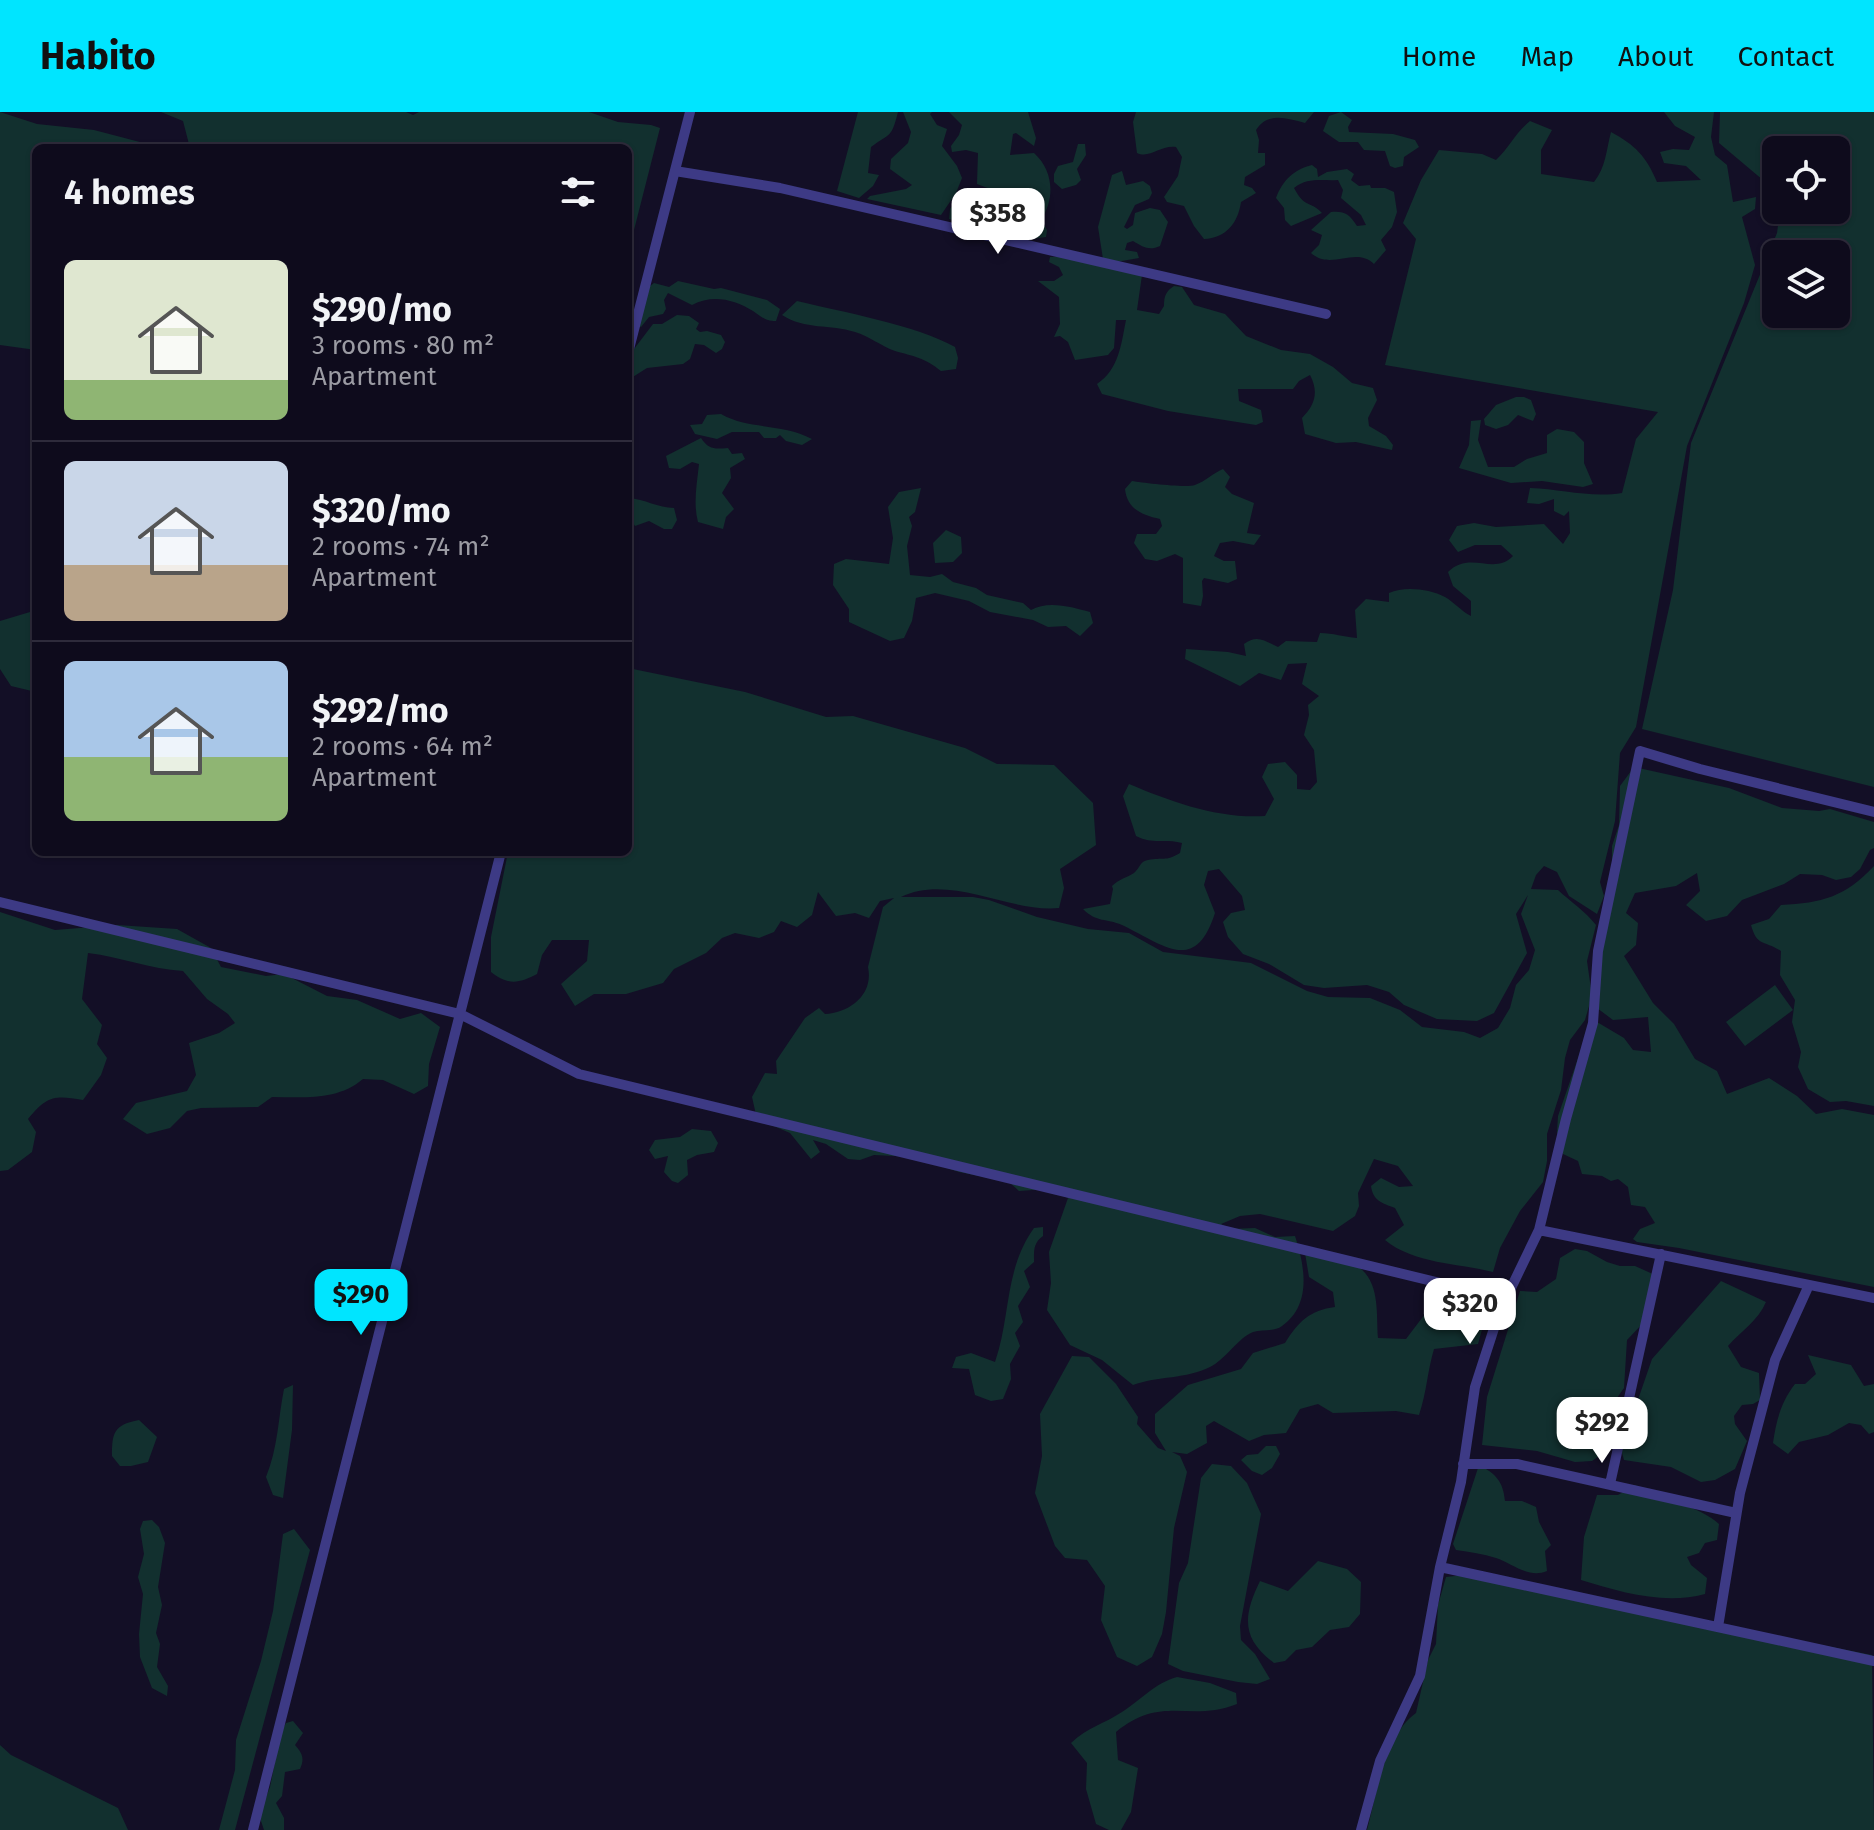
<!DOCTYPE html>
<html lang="en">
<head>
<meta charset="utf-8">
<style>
	:root { --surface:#0e0b1c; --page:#171425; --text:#f1f3f6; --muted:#9b9ba3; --line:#2e2b3b; --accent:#00e5ff }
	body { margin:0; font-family:"Fira Sans",sans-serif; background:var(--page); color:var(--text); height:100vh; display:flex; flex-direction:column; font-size:30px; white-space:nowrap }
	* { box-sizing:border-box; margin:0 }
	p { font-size:26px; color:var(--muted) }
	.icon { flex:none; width:44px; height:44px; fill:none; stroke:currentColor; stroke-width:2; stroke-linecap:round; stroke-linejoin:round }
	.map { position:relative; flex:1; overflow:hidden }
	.sheet { position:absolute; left:32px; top:32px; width:600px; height:712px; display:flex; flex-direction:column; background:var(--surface); border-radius:12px; box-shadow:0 2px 6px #0004,0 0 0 2px var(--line) }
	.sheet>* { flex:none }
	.fabs { position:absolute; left:1762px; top:24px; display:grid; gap:16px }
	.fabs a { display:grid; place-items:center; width:88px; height:88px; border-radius:12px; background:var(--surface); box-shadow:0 2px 6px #0004,0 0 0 2px var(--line); font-size:40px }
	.price { position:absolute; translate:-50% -68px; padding:0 18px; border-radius:16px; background:#fff; color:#222; font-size:26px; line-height:52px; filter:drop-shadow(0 2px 4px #0008) }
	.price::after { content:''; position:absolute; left:50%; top:48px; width:24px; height:18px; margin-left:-12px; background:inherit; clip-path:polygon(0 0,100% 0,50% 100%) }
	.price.selected { background:var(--accent); color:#111 }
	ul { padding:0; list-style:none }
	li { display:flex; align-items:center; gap:24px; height:200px; padding:0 32px }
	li+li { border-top:2px solid var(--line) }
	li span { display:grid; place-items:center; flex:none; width:224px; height:160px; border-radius:12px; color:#555 }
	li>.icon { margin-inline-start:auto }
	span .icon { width:96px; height:96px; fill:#fffc; stroke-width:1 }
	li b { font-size:34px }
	h2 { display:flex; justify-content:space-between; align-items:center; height:96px; padding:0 32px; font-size:34px }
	header { display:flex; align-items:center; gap:48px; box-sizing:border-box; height:112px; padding:0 40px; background:var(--accent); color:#111 }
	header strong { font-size:38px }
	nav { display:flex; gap:44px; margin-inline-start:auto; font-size:28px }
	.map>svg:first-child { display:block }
	.green { fill:#12302f; fill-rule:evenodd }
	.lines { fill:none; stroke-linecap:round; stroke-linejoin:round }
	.minor { stroke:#3d3a85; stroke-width:10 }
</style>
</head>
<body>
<header>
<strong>Habito</strong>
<nav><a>Home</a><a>Map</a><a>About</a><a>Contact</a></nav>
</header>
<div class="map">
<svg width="1874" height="1718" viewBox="0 0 1874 1718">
	<rect width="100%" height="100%" fill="#130f26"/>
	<path class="green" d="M0 0 37 12 94 18 155 34V36H36V238L0 233Z
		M161 0H406L413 3 419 0H589L618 10 651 13 660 16 634 118 628 126V36H190L183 9Z
		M858 0H898C891 27 891 20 871 35L868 61 879 63 873 74 859 86 837 79Z
		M903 0H932L930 2 937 13 947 17 942 34 957 54 962 66 956 81 941 103 867 87 870 84 906 77 912 73 890 57 891 47 908 31 911 20Z
		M949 0H1028L1036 26 1034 34 1016 21 1013 22 1010 43 1034 41C1054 59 1055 87 1041 108L1047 118 1046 125 1032 127 949 107 950 97 958 85 998 80 977 72 978 41 966 38 952 40 951 34 959 23 962 13Z
		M1136 0H1314L1305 11C1286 6 1267 0 1256 18L1259 28 1258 41H1265V53L1245 65 1244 73 1252 76 1256 81 1241 90C1238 111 1226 126 1204 127L1194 114 1184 94 1167 90 1164 85 1178 64 1182 45 1176 35C1160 33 1150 47 1137 41L1133 10Z
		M1341 0 1352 8 1348 15 1349 20 1393 22 1415 28 1419 35 1404 45 1403 54 1395 56 1390 54 1385 39 1364 38 1358 30H1339L1323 19 1329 4Z
		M1664 0H1714L1711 25 1715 43 1727 53 1733 90 1756 85 1755 97 1742 105 1755 153 1744 191 1687 334 1636 615 1620 641 1615 709 1600 770 1604 784 1597 802 1569 784 1557 760 1544 754 1536 763 1531 777 1558 778C1571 790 1585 799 1596 813L1587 849 1592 884 1585 908 1570 928 1565 946 1561 978 1547 1022V1049L1543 1070 1520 1099 1500 1136 1493 1160C1458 1151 1414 1152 1385 1128L1404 1113 1395 1096C1382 1091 1373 1089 1371 1074L1381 1066 1399 1075 1413 1074 1398 1054 1374 1047 1358 1081 1359 1094 1355 1104 1333 1119 1260 1102 1240 1104 1221 1112 1231 1117 1255 1116 1275 1125 1295 1124C1305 1154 1312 1193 1282 1214 1274 1220 1262 1217 1253 1220 1239 1225 1225 1248 1210 1255 1187 1267 1157 1264 1133 1273L1102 1248 1070 1233 1047 1198 1051 1171 1049 1140 1068 1086 1047 1077 1019 1079 1009 1070 959 1060 914 1045 874 1043 860 1048 848 1047 826 1032 813 1028 820 1040 811 1047 790 1021 757 1007 752 985 765 961 777 962 776 949 805 906 819 896 825 902C849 901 874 883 868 855L883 795 894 786 880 789 869 806 855 801 836 804 818 780 812 803 797 815 781 809 774 820 759 826 735 821 722 826 706 841 674 857 663 871 626 882H594L575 894 561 872 587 849 589 828H552L542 843 537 862C518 872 508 873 491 860V825L508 740H628V556L745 580 826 605 853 604 965 636 997 652 1054 653 1093 691 1096 733 1060 757 1064 776 1059 796C1009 801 950 761 901 785H973L989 788 1037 805 1088 817 1129 821 1163 840 1251 851 1307 879 1328 885 1370 886 1400 898 1422 915 1464 920 1480 926 1498 916 1510 896 1516 873 1529 858 1535 838 1521 802 1528 783 1516 802 1527 841 1494 901 1477 909 1437 907 1404 893 1389 880 1367 873 1324 876 1304 873 1269 852 1243 842 1228 825 1223 810 1231 801 1245 798 1242 784 1219 757 1208 759 1204 773 1215 801C1195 863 1164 833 1122 813 1106 806 1097 811 1083 797L1110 792 1113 777 1112 774C1119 767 1126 766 1134 761 1140 756 1140 749 1148 748 1163 745 1165 750 1180 741L1182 731C1163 726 1154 733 1136 724L1123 684 1129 672C1172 690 1218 707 1265 704L1274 687 1262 665 1268 652 1285 650 1297 663V677L1310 678 1317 670 1314 638 1304 623 1309 603 1308 593 1319 584 1302 572 1307 551 1288 552 1281 568 1259 561 1240 574 1185 547 1186 537 1228 540 1246 544 1244 532C1257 522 1265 529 1278 535L1286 529 1317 530 1320 521C1333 521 1344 525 1357 526L1355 498 1366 487 1389 490V481C1405 474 1429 477 1445 485 1454 490 1461 499 1471 504V489L1453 474 1448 460C1470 438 1494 464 1513 444L1501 433H1475L1458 440 1449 428 1457 414 1474 411 1496 415 1544 412 1563 432 1570 421 1569 399 1564 404 1554 399V387L1539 392 1527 391 1530 376C1561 377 1590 386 1622 381L1636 327 1658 300 1385 253 1416 127 1403 111 1421 68 1439 38 1482 42 1496 48C1510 35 1515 21 1530 9L1552 18 1541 38V62L1594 70C1606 55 1606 39 1611 20 1635 33 1646 44 1657 70L1701 68 1686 54 1664 51 1660 40 1673 37 1689 38 1695 25 1675 14Z
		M1720 0H1874V675L1642 617 1673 478 1691 331 1777 121 1780 98H1836V38H1776V79L1719 31ZM1776 142H1836V202H1776Z
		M1078 32H1085L1086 43 1077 57 1081 68 1076 73 1062 77 1054 70V62L1058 54 1073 50Z
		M1312 53 1317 57 1318 65 1327 60 1347 57 1354 62 1351 68 1359 74 1370 73 1371 76H1385L1394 80 1397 100 1392 115 1381 128 1386 138 1374 152C1355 134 1331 159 1311 141L1319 133 1322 123 1311 118 1331 100C1345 99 1349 102 1357 114L1366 113 1361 103 1341 86 1343 78 1338 68C1321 69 1308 65 1294 76 1305 97 1310 88 1322 101L1291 114 1285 108 1284 96 1276 86C1283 68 1293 58 1312 53Z
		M1122 59 1126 73 1143 69 1150 74 1152 81 1149 87 1135 93 1124 115 1127 117 1133 113 1135 101 1150 96 1160 98 1168 110 1160 134C1149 139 1143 135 1133 129L1127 131 1125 138 1137 140 1139 146 1116 150 1103 147 1098 115 1112 63Z
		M1073 144 1142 163 1137 198 1159 202 1164 194C1164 184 1166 179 1174 174L1182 175 1194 193 1225 202 1246 224 1281 238 1310 242 1333 255 1352 271 1373 276 1377 288 1368 306 1369 314 1386 324 1393 333 1392 338 1356 330 1336 331 1305 322 1302 306C1315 293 1319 280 1310 263L1299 269 1293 277H1238L1239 289 1261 298 1263 310 1256 313 1168 299 1102 282 1097 272C1119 257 1121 233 1126 208H1116L1114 236 1108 243 1075 248 1068 230 1060 224 1054 225 1060 212 1059 185 1038 169H1054L1063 163 1059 155 1049 150 1050 145Z
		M678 169 714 177 721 176 767 188 780 197 776 209C765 209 762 205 753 199 734 187 712 182 692 193L668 181 664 188 666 197 663 202 649 205 641 215 637 213 641 181 654 171 669 175Z
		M797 189C842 200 916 213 955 235L958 246 956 257 941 259C925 246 913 244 895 239 881 234 869 224 855 220 830 212 805 218 782 203Z
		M677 203 689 204 699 211 696 217 700 220 707 219 721 223 725 230 722 237 716 241 704 233 695 232 690 247 683 252 647 256 628 268V241H631L653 212H662Z
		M1516 285H1524L1531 288 1536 302 1533 309 1518 303 1508 313 1496 317 1485 313 1484 307 1496 293Z
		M721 302C749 318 783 311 812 327L802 333 786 329 780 323 776 326H764L759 320H732L717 327 695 322 690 313 702 312 707 303Z
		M1481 308 1478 328 1488 355H1514L1527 347 1547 341V323L1557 317 1574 320 1584 330V351L1593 372 1583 375 1542 369 1511 371 1459 356 1469 333 1471 309Z
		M701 326C709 338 715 337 728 336L732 342 742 341 745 347 730 356 731 366 722 381 734 397 726 405 723 417 698 410C693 391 697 372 699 352L692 350 680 357 669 356 666 344Z
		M1223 357 1230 365 1225 375 1232 382 1254 391 1247 421 1261 423 1254 433 1233 429 1220 431 1214 444 1224 449H1235L1237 467 1228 471 1204 466 1202 469 1203 484 1201 494 1183 491V446L1175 442 1157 449 1145 447 1134 431 1137 422H1156L1162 414 1160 407C1142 403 1127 397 1125 377L1132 369C1144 371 1186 376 1195 373 1206 369 1213 361 1223 357Z
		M921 376 915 400 909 405 912 414 907 434 910 463 930 465 942 462 953 470 976 476 987 483 1023 491 1031 498C1048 488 1072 495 1090 500L1093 511 1080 524 1066 514 1048 515 1033 508 990 500 969 489 935 481 916 486 912 509 904 526 890 529 849 510V497L833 473 834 452 846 447 889 452 893 426 888 395 899 380Z
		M628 386C645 387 658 396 674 396L677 408 672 417H664L649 409 635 414 628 403Z
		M946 418 961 425 962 441 953 450 935 451 933 431Z
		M30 500 36 501V580L11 574 0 557V509Z
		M1634 655 1729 676 1782 696 1819 699 1830 697 1874 710V736L1870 738 1860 757 1851 765 1836 768 1822 763 1800 762 1784 772 1742 788 1727 804 1706 809 1686 793 1700 779 1697 761 1676 774 1635 781 1626 801 1638 811 1636 833 1624 844 1653 891 1674 912 1695 947 1717 959 1727 982 1769 966 1797 984 1816 1002 1842 997 1874 1003V1175L1679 1136 1637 1130 1633 1127 1640 1117 1655 1111 1645 1095 1631 1093 1628 1075 1618 1067 1611 1069 1602 1064 1582 1062 1578 1049 1563 1042 1557 1020 1558 1004 1585 926 1597 910 1624 926 1633 938 1651 940 1648 905 1613 908 1597 896V856L1612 763V734L1619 713 1620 674Z
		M1874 754V994L1846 989 1830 990 1808 977 1798 955 1801 940 1792 910 1795 888 1780 863 1781 839C1764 828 1757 835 1751 813L1769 807 1781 793C1822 791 1845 785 1874 754Z
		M0 800 55 818 117 813 177 817 211 836 221 855 266 864 284 862 327 884 357 888 400 907 421 901 440 915 429 952 428 974 414 982 383 968 363 967C337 989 304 985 272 985L258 995 201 996 187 999 170 1016 147 1022 123 1007 136 991 187 979 196 963 189 931 219 921 235 911 228 902 207 887 183 859C150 857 121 845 88 841L82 887 102 913 97 932 107 946 101 963 83 988C54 983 47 984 28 1007L36 1020 32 1040 8 1058 0 1059Z
		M1775 873 1793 898 1745 934 1726 910Z
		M692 1017 711 1019 718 1031 714 1040 697 1043 687 1048 688 1063 678 1071 672 1069 664 1060 668 1044 655 1047 649 1038 655 1028 680 1025Z
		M1043 1115V1124C1033 1131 1034 1139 1034 1150L1024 1159 1030 1175 1018 1194 1023 1210 1015 1221 1020 1234 1010 1252 1011 1267 1003 1287 991 1289 975 1283 969 1257 952 1256 956 1245 971 1241 995 1250C1011 1204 1004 1158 1034 1116Z
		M1575 1137 1587 1139 1607 1150 1620 1154H1635L1655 1163 1646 1208 1627 1228 1624 1276 1607 1300 1602 1311 1605 1340 1592 1349 1575 1350 1537 1339 1482 1333 1487 1285 1520 1179 1537 1180 1556 1167 1560 1146Z
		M1305 1141C1320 1144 1341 1145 1354 1152 1381 1167 1376 1200 1378 1226L1406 1227 1428 1198 1434 1173 1479 1182 1485 1207 1478 1232 1434 1237C1427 1261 1427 1279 1419 1303L1396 1299 1333 1301 1318 1292 1300 1297 1286 1321 1264 1323 1249 1329 1214 1309 1206 1314 1207 1331 1187 1342 1172 1340 1180 1344 1187 1360 1174 1416 1166 1500 1162 1522 1152 1545 1137 1554 1117 1545 1101 1508 1105 1474 1087 1448 1065 1446 1055 1434 1035 1381 1042 1344 1040 1302 1072 1244 1089 1245 1116 1272 1138 1305 1137 1312 1158 1336 1166 1339 1155 1321V1302L1188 1273 1241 1257 1253 1241 1285 1231C1298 1210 1310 1198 1335 1195L1333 1180 1309 1165Z
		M1721 1169 1766 1190C1758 1209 1741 1219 1728 1234L1741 1255 1759 1261 1760 1288 1753 1292 1742 1293 1734 1304 1735 1312 1747 1329 1735 1357 1715 1368 1701 1370 1671 1355 1624 1348 1621 1337 1652 1247Z
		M1808 1243 1851 1253 1864 1274 1874 1272V1320L1869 1322 1861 1313 1849 1311 1828 1323 1799 1330 1788 1342 1773 1331C1776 1309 1781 1290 1795 1272H1805L1816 1262Z
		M293 1273 292 1318 283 1386 273 1383 266 1365C278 1336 278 1307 284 1277Z
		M139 1308 157 1325 148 1350 131 1354H120L112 1344C112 1320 114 1313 139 1308Z
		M1266 1334H1276L1280 1342 1272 1356 1262 1363 1252 1359 1241 1348 1247 1343 1258 1342Z
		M1212 1352 1231 1354 1247 1371 1261 1402 1240 1514 1241 1528 1255 1542 1270 1567 1257 1572 1238 1570 1183 1559 1168 1552 1179 1471 1188 1451 1201 1366Z
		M1479 1353C1496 1362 1503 1369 1505 1389H1522L1536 1395 1539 1410 1551 1433 1545 1439 1547 1459C1528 1467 1512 1451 1496 1446 1483 1442 1470 1440 1456 1438L1453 1432Z
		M1635 1373C1660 1387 1700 1394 1719 1412L1717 1428 1705 1431 1699 1441 1687 1445 1691 1453 1707 1466 1705 1482C1664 1493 1620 1480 1581 1468L1584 1425 1597 1383H1618Z
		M152 1408 159 1415 165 1431 158 1475 162 1493 156 1521 160 1532 157 1555 168 1574 167 1584 152 1576 140 1545 139 1522 143 1482 138 1465 144 1442 140 1417 143 1409Z
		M294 1417 310 1438 235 1718H219L235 1658 236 1628 261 1549 273 1499 283 1422Z
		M1318 1449 1347 1457 1361 1470 1360 1502 1349 1515 1330 1518 1312 1535 1296 1538 1285 1549 1274 1551C1241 1526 1243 1504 1260 1469L1288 1479Z
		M1464 1463 1872 1543 1874 1718H1367C1377 1681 1384 1624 1416 1601L1428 1548 1436 1532 1438 1493 1446 1465Z
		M1177 1565 1210 1571 1236 1581 1237 1592C1189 1611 1163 1582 1116 1620L1118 1648 1138 1656 1131 1700 1121 1718H1109L1096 1712 1086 1677 1087 1651 1071 1631C1088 1615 1104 1612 1122 1600 1141 1588 1155 1571 1177 1565Z
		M293 1609 303 1621 295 1633C302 1641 305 1646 300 1657L285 1660 282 1684 276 1691 284 1706V1718H264L259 1703 270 1675 281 1620 286 1611Z
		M0 1633 11 1643 118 1696 128 1718H0Z"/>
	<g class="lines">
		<path class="minor" d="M675 59 780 76 1326 202
			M628 241 690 0
			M0 790 460 902 579 962 1506 1187
			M1539 1118 1566 1007 1593 911 1598 839 1640 639 1700 657 1874 700
			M1463 1352H1517L1736 1401
			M1610 1372 1661 1142
			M1440 1455 1874 1549
			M1718 1515 1740 1381 1775 1248 1809 1173
			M253 1718 501 740
			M1361 1718 1380 1649 1420 1564 1440 1455 1461 1370 1475 1275 1499 1201 1539 1118 1874 1186"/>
	</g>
</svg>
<div class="fabs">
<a><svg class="icon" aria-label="locate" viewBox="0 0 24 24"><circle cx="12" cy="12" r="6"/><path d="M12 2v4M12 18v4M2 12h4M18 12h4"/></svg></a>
<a><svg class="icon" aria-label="layers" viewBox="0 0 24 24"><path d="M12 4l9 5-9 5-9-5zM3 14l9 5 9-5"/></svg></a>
</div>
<b class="price" style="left:998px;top:144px">$358</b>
<b class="price selected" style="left:361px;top:1225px">$290</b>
<b class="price" style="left:1470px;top:1234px">$320</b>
<b class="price" style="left:1602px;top:1353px">$292</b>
<section class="sheet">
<h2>4 homes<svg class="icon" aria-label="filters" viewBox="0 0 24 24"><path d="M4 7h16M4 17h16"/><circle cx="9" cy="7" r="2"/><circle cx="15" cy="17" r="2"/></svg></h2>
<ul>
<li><span style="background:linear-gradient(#dfe7d0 75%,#8fb573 0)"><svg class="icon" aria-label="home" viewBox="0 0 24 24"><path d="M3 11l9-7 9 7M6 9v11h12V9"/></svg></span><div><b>$290/mo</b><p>3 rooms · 80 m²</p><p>Apartment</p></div></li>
<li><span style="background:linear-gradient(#c9d6e8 65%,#b9a48a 0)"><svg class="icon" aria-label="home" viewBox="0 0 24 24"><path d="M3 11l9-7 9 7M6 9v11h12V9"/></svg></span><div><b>$320/mo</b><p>2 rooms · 74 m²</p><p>Apartment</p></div></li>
<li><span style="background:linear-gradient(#a9c7e8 60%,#8fb573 0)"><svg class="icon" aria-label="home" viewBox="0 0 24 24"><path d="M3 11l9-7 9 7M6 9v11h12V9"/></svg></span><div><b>$292/mo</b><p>2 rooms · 64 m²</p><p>Apartment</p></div></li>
</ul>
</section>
</div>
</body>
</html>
